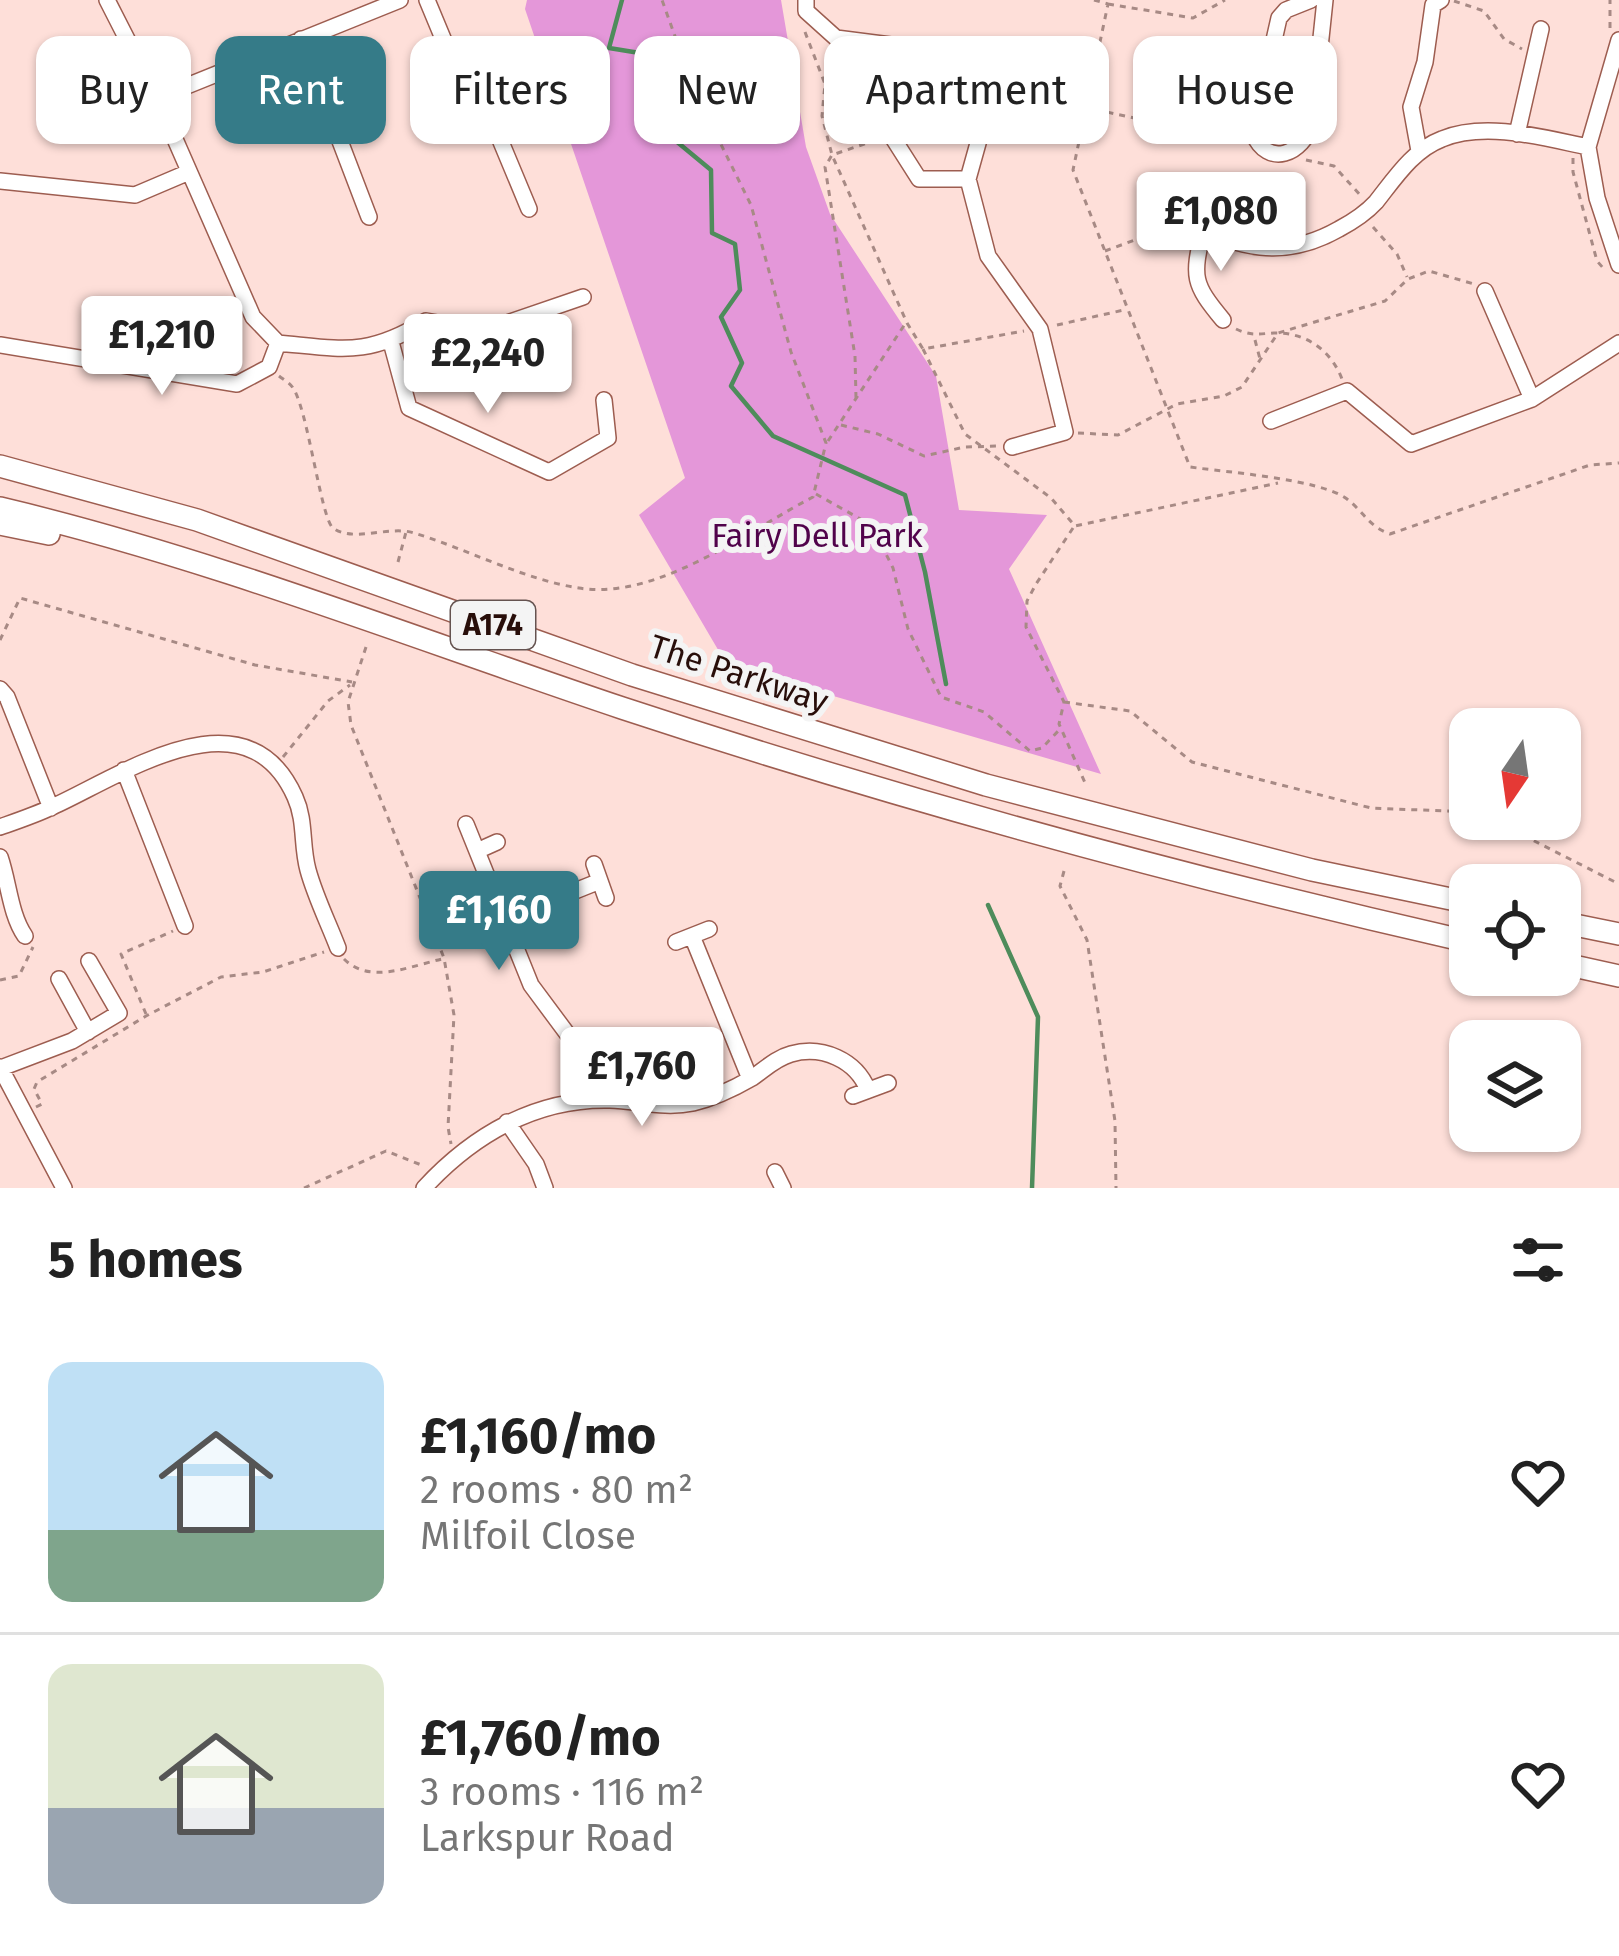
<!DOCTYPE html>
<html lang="en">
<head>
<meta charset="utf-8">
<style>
	:root { --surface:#fff; --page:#f6f6f6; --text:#222; --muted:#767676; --line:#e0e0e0; --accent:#357b88 }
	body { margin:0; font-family:"Fira Sans",sans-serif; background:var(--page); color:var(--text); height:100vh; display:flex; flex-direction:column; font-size:45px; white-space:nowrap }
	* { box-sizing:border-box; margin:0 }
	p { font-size:39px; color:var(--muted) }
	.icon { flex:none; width:66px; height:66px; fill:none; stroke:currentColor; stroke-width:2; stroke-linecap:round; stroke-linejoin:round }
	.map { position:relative; height:1188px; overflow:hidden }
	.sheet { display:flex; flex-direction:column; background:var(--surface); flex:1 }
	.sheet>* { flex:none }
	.top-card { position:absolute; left:36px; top:36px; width:1548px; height:108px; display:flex; gap:24px }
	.needle { width:78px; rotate:193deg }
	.controls { position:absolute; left:1449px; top:708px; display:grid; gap:24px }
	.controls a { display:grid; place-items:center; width:132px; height:132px; border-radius:24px; background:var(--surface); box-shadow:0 3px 9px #0004; font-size:60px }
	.price { position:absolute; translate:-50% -102px; padding:0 27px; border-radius:12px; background:#fff; color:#222; font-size:39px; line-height:78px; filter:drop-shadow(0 3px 6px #0008) }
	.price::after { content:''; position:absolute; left:50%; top:72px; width:36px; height:27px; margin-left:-18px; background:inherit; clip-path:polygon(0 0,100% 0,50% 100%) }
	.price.on { background:var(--accent); color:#fff }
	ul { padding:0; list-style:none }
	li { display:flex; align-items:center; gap:36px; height:300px; padding:0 48px }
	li+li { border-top:3px solid var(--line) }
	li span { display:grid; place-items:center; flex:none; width:336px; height:240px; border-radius:24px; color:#555 }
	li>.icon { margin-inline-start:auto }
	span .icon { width:144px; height:144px; fill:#fffc; stroke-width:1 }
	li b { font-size:51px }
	h2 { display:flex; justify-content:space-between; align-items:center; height:144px; padding:0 48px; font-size:51px }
	.chip { padding:0 42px; border-radius:24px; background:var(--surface); box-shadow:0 3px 9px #0004; font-size:42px; line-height:108px }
	.chip.on { background:var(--accent); color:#fff }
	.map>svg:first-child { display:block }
	.green { fill:#e497d9 }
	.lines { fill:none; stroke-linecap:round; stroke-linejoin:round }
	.stream { stroke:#4e8c5b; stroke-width:4.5 }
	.minor-casing { stroke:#9d5d50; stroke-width:18 }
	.highway-casing { stroke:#9d5d50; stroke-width:24 }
	.path { stroke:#a78a85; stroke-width:3; stroke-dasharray:6 6; stroke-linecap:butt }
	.minor { stroke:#fff; stroke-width:15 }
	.highway { stroke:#fff; stroke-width:21 }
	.labels { text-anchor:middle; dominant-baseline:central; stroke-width:12; stroke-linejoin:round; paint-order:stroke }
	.shield { fill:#f4f4f4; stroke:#655350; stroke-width:3 }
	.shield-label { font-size:30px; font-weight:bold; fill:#280e0a }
	.park-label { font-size:33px; fill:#51034b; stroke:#f4f4f4 }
	.street-label { font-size:33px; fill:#280e0a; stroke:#f4f4f4 }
</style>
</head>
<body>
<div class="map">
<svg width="1619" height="1188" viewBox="0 0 1619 1188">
	<rect width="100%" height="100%" fill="#fedfd9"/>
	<path class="green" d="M527 0H781L806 147 830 214 936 376 959 510 1047 515 1009 569 1101 774 727 665 639 515 685 478 525 9Z"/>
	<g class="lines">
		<path class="stream" d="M622 0 609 48 652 55 653 122 711 170 712 233 735 244 740 290 721 317 742 363 731 386 773 436 905 495 925 572 946 684
			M988 905 1038 1017 1032 1188"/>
		<defs>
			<path id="minor" d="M107 0 157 98 253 317 278 343
				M427 0 464 89 494 125 529 209
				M806 0V11L836 38 953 53 988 77 987 111 968 179 988 256 1040 329 1065 432 1012 447
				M1311 0 1286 10 1279 18 1253 133C1268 169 1303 154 1312 123L1325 0
				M301 39 369 217
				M1619 40 1588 147 1597 198 1619 265
				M157 98 400 0
				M1517 134 1541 29
				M891 135 919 179H968
				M1419 151 1411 107 1425 62 1433 5 1441 0
				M0 181 135 195 189 172
				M1181 223C1240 246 1281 262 1339 229 1354 221 1365 214 1376 202 1395 178 1413 150 1442 139 1486 121 1544 138 1588 147
				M1203 232C1192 277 1193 284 1223 320
				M1485 291 1532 399
				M391 342 409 408 549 472 608 438 604 400
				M278 343C344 349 367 357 426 321L484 331 583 297
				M0 345 237 384 269 367 278 343
				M1271 421 1347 391 1411 444 1532 399 1619 343
				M0 689 7 697 51 808
				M124 770 185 926
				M466 824 531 985 583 1055 593 1100
				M0 827C17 821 35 815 52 807 121 776 246 687 295 797 306 821 301 845 308 870 315 896 328 922 338 948
				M477 851 497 842
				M0 857C9 883 10 914 25 936
				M594 864 606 898
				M505 919 600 881
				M692 936 750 1079
				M676 942 709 929
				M59 979 88 1032
				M0 1067 64 1188
				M1 1068 72 1041 119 1013 89 961
				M853 1096 888 1083
				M507 1122 536 1164 545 1188
				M775 1172 783 1188
				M424 1188C473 1135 536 1098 610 1100 638 1101 665 1109 693 1103 714 1098 733 1089 752 1078 765 1069 776 1058 791 1054 822 1045 856 1060 868 1090"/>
			<path id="highway" d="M0 466 197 520 632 675 986 785 1312 870 1470 903
				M0 508C211 558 416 639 622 708 901 800 1184 877 1470 942
				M0 524 49 534
				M1560 922 1619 934
				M1560 963 1619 976"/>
		</defs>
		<use href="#minor" class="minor-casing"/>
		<use href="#highway" class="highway-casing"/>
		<path class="path" d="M1094 0 1108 4 1073 170 1190 467C1224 472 1321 479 1347 499 1364 512 1368 526 1390 534L1590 465 1619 463
			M1454 1 1484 11 1504 39 1522 49
			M1108 4 1193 18 1225 0
			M1610 28V0
			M805 32 825 84 822 116 832 155 907 323 923 349 1024 331
			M1000 76 1093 69
			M1084 107 1239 141
			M906 126 970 88
			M1573 158V172L1597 261 1604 269
			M1306 160 1334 166 1361 196
			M1373 227 1397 254 1407 277
			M1105 251 1170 227
			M1057 325 1124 310
			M1236 329C1251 336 1257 334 1274 333 1305 332 1331 350 1342 379
			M1255 340 1260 359
			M923 349 965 434 1051 498 1075 526 1278 483
			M279 376C284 380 290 383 293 388 308 410 321 519 333 528 353 543 390 525 414 533 467 549 525 580 579 588 656 601 746 532 813 497L826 443 791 352 751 205 695 92 662 0
			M856 398 855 356 825 167 832 155 876 140
			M841 425 878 434 924 456 965 447 1000 446
			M1078 433 1118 435 1177 404 1224 396 1242 387 1278 333 1385 301 1408 279 1429 271 1474 284
			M828 441 905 324
			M816 494 864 521 883 548 893 568 908 629 941 697 984 712 1030 751 1042 748 1061 728
			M1073 528 1036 584 1027 601 1026 627 1064 702 1059 724 1086 785
			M398 562 406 532
			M0 640 20 598 255 665 352 682
			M366 647 348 702 351 725 444 958 454 1015 448 1127 451 1144
			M1064 702 1130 711 1192 762 1371 808 1470 812
			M283 757 328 701 350 685
			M1491 819 1619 884
			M1064 871 1060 886 1087 940 1115 1121 1116 1188
			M344 959C370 985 410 966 442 959
			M0 980 19 976 33 947
			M146 1014 121 954 173 931
			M36 1107 42 1104 34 1089 37 1082 146 1016 221 977 263 972 324 952
			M304 1188 386 1151 424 1166"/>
		<use href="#minor" class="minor"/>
		<use href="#highway" class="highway"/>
	</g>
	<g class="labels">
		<rect class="shield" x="451" y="601" width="84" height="48" rx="9"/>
		<g class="shield-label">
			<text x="493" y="625">A174</text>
		</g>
		<g class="park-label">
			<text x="817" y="536">Fairy Dell Park</text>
		</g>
		<g class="street-label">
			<text transform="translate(739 674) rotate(18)">The Parkway</text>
		</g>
	</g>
</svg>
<div class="controls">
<a><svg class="needle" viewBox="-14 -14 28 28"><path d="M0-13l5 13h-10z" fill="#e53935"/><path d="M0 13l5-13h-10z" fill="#767676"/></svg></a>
<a><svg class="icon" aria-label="locate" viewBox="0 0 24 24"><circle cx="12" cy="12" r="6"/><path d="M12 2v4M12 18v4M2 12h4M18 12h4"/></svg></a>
<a><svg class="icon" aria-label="layers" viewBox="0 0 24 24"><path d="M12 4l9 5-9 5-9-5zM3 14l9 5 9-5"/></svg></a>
</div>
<b class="price" style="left:1221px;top:274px">£1,080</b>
<b class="price" style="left:162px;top:398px">£1,210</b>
<b class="price" style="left:488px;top:416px">£2,240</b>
<b class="price on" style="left:499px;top:973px">£1,160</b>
<b class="price" style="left:642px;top:1129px">£1,760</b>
<div class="top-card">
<a class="chip">Buy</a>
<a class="chip on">Rent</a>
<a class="chip">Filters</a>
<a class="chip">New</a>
<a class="chip">Apartment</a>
<a class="chip">House</a>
</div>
</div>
<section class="sheet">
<h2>5 homes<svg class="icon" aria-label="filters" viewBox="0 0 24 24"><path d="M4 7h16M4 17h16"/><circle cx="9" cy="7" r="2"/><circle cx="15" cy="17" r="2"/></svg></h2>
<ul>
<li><span style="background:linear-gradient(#bfe0f5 70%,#7fa58c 0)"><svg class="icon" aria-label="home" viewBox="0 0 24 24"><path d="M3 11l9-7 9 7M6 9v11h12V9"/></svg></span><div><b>£1,160/mo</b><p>2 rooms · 80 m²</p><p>Milfoil Close</p></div><svg class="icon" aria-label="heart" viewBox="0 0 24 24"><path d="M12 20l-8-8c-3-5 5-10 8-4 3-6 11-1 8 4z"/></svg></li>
<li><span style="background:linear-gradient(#dfe7d0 60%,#9aa5b1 0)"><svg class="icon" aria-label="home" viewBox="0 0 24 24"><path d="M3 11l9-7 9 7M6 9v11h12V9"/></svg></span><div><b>£1,760/mo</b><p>3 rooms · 116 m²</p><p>Larkspur Road</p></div><svg class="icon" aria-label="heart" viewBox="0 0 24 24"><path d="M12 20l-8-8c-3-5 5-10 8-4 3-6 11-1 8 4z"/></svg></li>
</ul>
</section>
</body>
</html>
